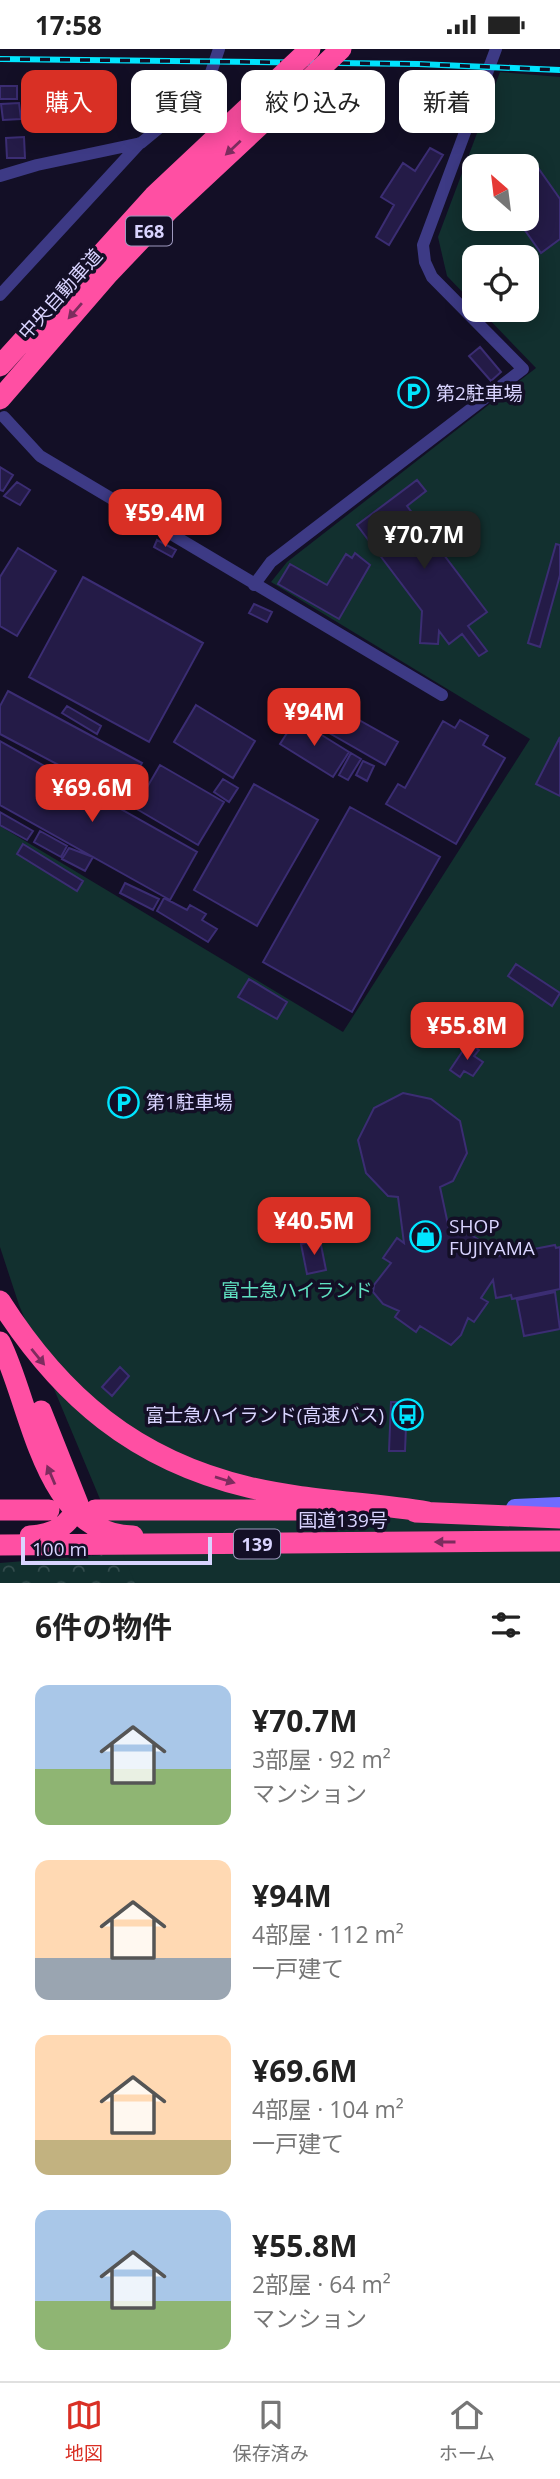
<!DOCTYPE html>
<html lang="ja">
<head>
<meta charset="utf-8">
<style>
	:root { --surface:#fff; --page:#f2f2f2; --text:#222; --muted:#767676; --line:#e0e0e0; --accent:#d93025 }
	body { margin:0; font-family:"Open Sans","Noto Sans JP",sans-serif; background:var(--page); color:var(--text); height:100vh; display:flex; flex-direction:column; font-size:26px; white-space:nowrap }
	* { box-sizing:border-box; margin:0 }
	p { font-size:23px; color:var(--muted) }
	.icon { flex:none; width:38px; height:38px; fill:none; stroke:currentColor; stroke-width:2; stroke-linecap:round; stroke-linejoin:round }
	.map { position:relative; height:1534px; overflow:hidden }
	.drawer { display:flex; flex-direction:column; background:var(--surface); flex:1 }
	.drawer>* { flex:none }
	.hud { position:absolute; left:21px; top:21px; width:518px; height:63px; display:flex; gap:14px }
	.needle { width:46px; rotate:332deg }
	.tools { position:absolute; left:462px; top:105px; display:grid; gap:14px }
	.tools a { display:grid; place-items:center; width:77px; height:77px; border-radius:14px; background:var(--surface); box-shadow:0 4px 18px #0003; font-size:35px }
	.scale { position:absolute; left:21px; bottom:18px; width:191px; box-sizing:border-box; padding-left:7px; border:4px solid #d9d4ff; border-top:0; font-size:19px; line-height:24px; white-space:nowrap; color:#d9d4ff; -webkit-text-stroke:5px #130f26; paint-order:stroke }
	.price { position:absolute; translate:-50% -60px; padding:0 16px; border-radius:14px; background:var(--accent); color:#fff; font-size:23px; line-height:46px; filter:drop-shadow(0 2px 4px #0008) }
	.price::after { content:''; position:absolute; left:50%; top:42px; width:21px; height:16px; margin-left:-10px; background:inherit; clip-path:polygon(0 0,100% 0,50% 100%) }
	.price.active { background:#222; color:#fff }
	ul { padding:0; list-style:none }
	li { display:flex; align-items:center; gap:21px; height:175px; padding:0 35px }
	li span { display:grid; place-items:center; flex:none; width:196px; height:140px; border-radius:14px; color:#555 }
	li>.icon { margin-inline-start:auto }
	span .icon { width:84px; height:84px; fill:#fffc; stroke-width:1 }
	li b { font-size:30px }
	h2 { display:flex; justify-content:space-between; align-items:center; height:84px; padding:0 35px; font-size:30px }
	.tag { padding:0 24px; border-radius:14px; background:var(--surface); box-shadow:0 4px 18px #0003; font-size:24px; line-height:63px }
	.tag.active { background:var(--accent); color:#fff }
	.status { display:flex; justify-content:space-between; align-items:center; height:49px; padding:0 35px; background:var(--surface); direction:ltr }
	.status svg { height:19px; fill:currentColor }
	.dock { display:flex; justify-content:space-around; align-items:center; height:98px; border-top:2px solid var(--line); background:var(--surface); font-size:19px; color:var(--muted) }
	.dock a { display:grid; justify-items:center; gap:4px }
	.dock .active { color:var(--accent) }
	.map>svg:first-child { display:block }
	.forest { fill:url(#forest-crowns) }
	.park { fill:#12302f; fill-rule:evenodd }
	.building { fill:#241b47; stroke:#3b2d73; stroke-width:2 }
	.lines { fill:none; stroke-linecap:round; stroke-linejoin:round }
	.street { stroke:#3d3a85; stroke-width:12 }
	.secondary { stroke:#6f6bff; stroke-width:18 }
	.highway { stroke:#ff4fa3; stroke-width:21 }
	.rail-casing { stroke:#00e5ff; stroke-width:6 }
	.rail { stroke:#130f26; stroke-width:3.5; stroke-dasharray:10; stroke-linecap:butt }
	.highway-bridge { stroke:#ff4fa3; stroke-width:21 }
	.oneway { fill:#7d2c5e }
	.labels { text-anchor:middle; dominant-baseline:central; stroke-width:7; stroke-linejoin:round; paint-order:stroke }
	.shield { fill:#130f26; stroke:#9e99be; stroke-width:2 }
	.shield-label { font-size:18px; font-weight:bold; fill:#d9d4ff }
	.street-label { font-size:19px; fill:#d9d4ff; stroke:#130f26 }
	.poi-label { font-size:19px; fill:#d9d4ff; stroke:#130f26; text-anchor:start }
	.park-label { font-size:19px; fill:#5fe0c0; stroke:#130f26 }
</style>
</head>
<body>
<div class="status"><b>17:58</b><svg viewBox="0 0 49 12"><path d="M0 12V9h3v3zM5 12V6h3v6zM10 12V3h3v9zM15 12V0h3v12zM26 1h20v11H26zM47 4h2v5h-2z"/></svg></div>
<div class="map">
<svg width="560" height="1534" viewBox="0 0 560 1534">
	<defs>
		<pattern id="forest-crowns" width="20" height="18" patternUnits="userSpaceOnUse" patternTransform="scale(1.75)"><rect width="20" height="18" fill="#12302f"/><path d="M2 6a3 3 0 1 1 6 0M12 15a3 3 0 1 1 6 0" fill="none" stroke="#344d4e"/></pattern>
	</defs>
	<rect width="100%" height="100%" fill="#130f26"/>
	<path class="forest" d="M150 1502 330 1534H0V1514Z"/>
	<path class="park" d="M500 23 560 28V1534H135L19 1256 0 1198V777L343 983 530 690 271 533 287 513 536 319 480 261H527V208H474V255L447 227 438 188ZM474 117H527V170H474Z"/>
	<path class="building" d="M0 37H17V50H0Z
		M19 54 21 70 3 71 1 55Z
		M24 88 25 109H7L6 89Z
		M430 99 443 106 389 196 376 188 394 156 381 148 403 114 415 122Z
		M534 113 560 150V190L541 204 517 170H527V118Z
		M480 298 501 323 491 332 469 307Z
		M0 418 13 426 3 442 0 441Z
		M417 431 426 442 407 457 487 563 468 577 487 602 479 607 462 585 449 595 439 582 438 595 420 594 422 562 357 476Z
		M17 433 30 441 20 456 4 447Z
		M157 491 176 501 172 508 154 498Z
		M556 495 560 496V526L540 598 528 594Z
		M18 499 56 522 17 587 0 577V528Z
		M355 504 370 516 339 570 278 535 290 515 327 536 346 505 352 509Z
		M83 528 203 594 149 693 29 628Z
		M254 555 272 563 267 573 249 564Z
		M8 642 142 714 123 750 0 685V657Z
		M309 643 398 693 385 716 296 665Z
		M196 656 255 692 233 729 174 693Z
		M67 657 101 677 97 685 62 664Z
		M296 670 349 703 333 728 280 695Z
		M460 671 488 687 483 696 505 709 456 795 386 755 398 735 405 739 443 672 455 679Z
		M560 688V747L536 735Z
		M0 692 197 803 170 851 0 756Z
		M351 704 361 710 348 731 339 726Z
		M363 712 374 717 367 732 356 726Z
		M160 716 224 753 198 796 135 759Z
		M223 730 238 739 229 753 214 743Z
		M254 735 318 771 257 877 194 841Z
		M350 758 440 808 352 963 263 913Z
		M0 763 33 782 27 791 0 776Z
		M40 782 67 797 61 808 34 793Z
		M23 795 83 832 77 842 17 805Z
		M69 799 93 808 85 822 62 810Z
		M125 834 159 850 153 861 120 844Z
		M164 849 187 861 190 856 206 865 202 871 217 880 208 893 157 862Z
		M516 915 560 944 552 957 508 927Z
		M249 930 287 953 277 970 238 948Z
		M468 994 479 1001 474 1007 483 1013 473 1027 464 1022 460 1028 450 1021Z
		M403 1044 431 1050 460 1072 467 1104 453 1132 440 1138 450 1185 456 1176 482 1193 477 1201 498 1207 555 1196 556 1199 560 1198V1240L512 1250 511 1246 496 1249 493 1231 481 1249 488 1253 474 1273 468 1269 461 1286 451 1296 420 1277 416 1283 395 1268 399 1262 383 1255 373 1243 374 1236 391 1214 383 1209 397 1189 404 1194 398 1148 388 1147 366 1124 358 1091 374 1059Z
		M320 1191 326 1221 307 1225 301 1195Z
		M555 1243 560 1280 524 1287 517 1251Z
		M120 1318 129 1327 112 1347 102 1338Z
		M391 1353H407L405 1402H389Z"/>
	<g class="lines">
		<path class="street" d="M0 127 37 116 141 94 205 41 219 0
			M0 246 140 94
			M4 368 40 407 442 646
			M254 536 271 513 523 320 432 228 425 213 423 196 496 0"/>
		<path class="secondary" d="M515 1459 560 1457"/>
		<path class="highway" d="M0 317 154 147 275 33
			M0 350 109 224 169 161 302 37
			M0 1252C61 1348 135 1411 248 1438 307 1452 369 1453 428 1463
			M0 1293C32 1356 42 1485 133 1487
			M0 1461H49
			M95 1461H320
			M415 1463 560 1469
			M30 1487C54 1485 69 1478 78 1455L41 1362
			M0 1496 560 1492"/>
		<defs>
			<path id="rail" d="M0 10 418 15 560 21"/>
		</defs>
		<use href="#rail" class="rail-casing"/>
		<use href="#rail" class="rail"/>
		<path class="highway-bridge" d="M275 33 310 0
			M302 37 341 0"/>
	</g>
	<defs><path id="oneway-solid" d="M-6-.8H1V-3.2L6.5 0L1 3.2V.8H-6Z" transform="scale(1.75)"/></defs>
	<g class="oneway">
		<use href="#oneway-solid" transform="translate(233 99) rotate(137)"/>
		<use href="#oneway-solid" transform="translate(75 262) rotate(131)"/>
		<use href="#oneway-solid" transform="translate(38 1308) rotate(51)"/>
		<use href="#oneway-solid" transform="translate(51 1426) rotate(-113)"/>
		<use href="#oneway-solid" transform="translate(225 1431) rotate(17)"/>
		<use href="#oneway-solid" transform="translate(445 1493) rotate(180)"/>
	</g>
	<defs>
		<symbol id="parking-ring" viewBox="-11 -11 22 22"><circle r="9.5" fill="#130f26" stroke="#00e5ff" stroke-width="1.5"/><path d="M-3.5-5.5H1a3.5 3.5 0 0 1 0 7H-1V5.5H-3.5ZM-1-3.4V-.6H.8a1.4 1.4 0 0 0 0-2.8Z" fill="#00e5ff"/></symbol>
		<symbol id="shop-ring" viewBox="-11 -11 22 22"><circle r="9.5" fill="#130f26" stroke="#00e5ff" stroke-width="1.5"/><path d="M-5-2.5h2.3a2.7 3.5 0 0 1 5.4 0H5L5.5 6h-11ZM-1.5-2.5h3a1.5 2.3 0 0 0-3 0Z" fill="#00e5ff"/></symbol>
		<symbol id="bus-ring" viewBox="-11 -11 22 22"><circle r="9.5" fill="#130f26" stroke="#00e5ff" stroke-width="1.5"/><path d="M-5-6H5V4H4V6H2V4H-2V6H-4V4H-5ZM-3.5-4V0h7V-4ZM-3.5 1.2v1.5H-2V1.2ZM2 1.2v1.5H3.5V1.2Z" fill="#00e5ff"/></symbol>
	</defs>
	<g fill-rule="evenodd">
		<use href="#parking-ring" x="396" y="326" width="35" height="35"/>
		<use href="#parking-ring" x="106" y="1036" width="35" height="35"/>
		<use href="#shop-ring" x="408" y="1170" width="35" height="35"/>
		<use href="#bus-ring" x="390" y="1348" width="35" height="35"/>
	</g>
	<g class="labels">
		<g class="shield">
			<rect x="126" y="167.5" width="46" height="29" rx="5"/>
			<rect x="234" y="1480.5" width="46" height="29" rx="5"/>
		</g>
		<g class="shield-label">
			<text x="149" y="182">E68</text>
			<text x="257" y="1495">139</text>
		</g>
		<g class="street-label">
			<text transform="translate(60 245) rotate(-48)">中央自動車道</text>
			<text x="343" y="1471">国道139号</text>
		</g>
		<g class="poi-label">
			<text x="436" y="344">第2駐車場</text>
			<text x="146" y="1053">第1駐車場</text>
			<text x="449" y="1177">SHOP<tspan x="449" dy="22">FUJIYAMA</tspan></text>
			<text x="384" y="1366" text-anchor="end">富士急ハイランド(高速バス)</text>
		</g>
		<g class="park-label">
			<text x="297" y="1241">富士急ハイランド</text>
		</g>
	</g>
</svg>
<div class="tools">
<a><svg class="needle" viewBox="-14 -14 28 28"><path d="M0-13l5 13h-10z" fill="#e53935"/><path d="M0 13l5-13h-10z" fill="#767676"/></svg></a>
<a><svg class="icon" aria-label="locate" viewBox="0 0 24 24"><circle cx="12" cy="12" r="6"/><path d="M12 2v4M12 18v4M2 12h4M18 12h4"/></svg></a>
</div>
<div class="scale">100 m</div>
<b class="price" style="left:165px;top:500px">¥59.4M</b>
<b class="price active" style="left:424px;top:522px">¥70.7M</b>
<b class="price" style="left:314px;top:699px">¥94M</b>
<b class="price" style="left:92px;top:775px">¥69.6M</b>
<b class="price" style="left:467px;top:1013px">¥55.8M</b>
<b class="price" style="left:314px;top:1208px">¥40.5M</b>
<div class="hud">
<a class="tag active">購入</a>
<a class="tag">賃貸</a>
<a class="tag">絞り込み</a>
<a class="tag">新着</a>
</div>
</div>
<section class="drawer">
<h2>6件の物件<svg class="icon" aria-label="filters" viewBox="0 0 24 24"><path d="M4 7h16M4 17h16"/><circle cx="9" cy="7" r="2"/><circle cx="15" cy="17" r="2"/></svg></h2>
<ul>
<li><span style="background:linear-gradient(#a9c7e8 60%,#8fb573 0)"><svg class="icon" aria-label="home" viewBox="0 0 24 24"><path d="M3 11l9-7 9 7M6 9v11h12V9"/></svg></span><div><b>¥70.7M</b><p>3部屋 · 92 m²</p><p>マンション</p></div></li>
<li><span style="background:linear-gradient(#ffd9b3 70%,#9aa5b1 0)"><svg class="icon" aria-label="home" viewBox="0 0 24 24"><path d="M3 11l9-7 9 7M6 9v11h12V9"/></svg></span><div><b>¥94M</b><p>4部屋 · 112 m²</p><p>一戸建て</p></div></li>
<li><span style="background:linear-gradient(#ffd9b3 75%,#c2b280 0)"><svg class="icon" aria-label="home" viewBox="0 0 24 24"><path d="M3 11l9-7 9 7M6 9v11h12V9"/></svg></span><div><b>¥69.6M</b><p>4部屋 · 104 m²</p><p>一戸建て</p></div></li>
<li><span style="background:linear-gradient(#a9c7e8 65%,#8fb573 0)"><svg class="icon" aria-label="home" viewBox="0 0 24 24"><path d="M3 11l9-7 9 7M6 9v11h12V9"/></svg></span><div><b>¥55.8M</b><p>2部屋 · 64 m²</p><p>マンション</p></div></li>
</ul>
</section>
<nav class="dock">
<a class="active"><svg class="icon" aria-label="map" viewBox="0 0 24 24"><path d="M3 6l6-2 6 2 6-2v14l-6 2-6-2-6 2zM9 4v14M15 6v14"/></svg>地図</a>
<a><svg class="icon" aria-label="saved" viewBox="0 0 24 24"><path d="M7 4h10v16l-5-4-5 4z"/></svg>保存済み</a>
<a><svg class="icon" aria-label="home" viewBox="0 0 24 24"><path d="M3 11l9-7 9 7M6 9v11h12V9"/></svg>ホーム</a>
</nav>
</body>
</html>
